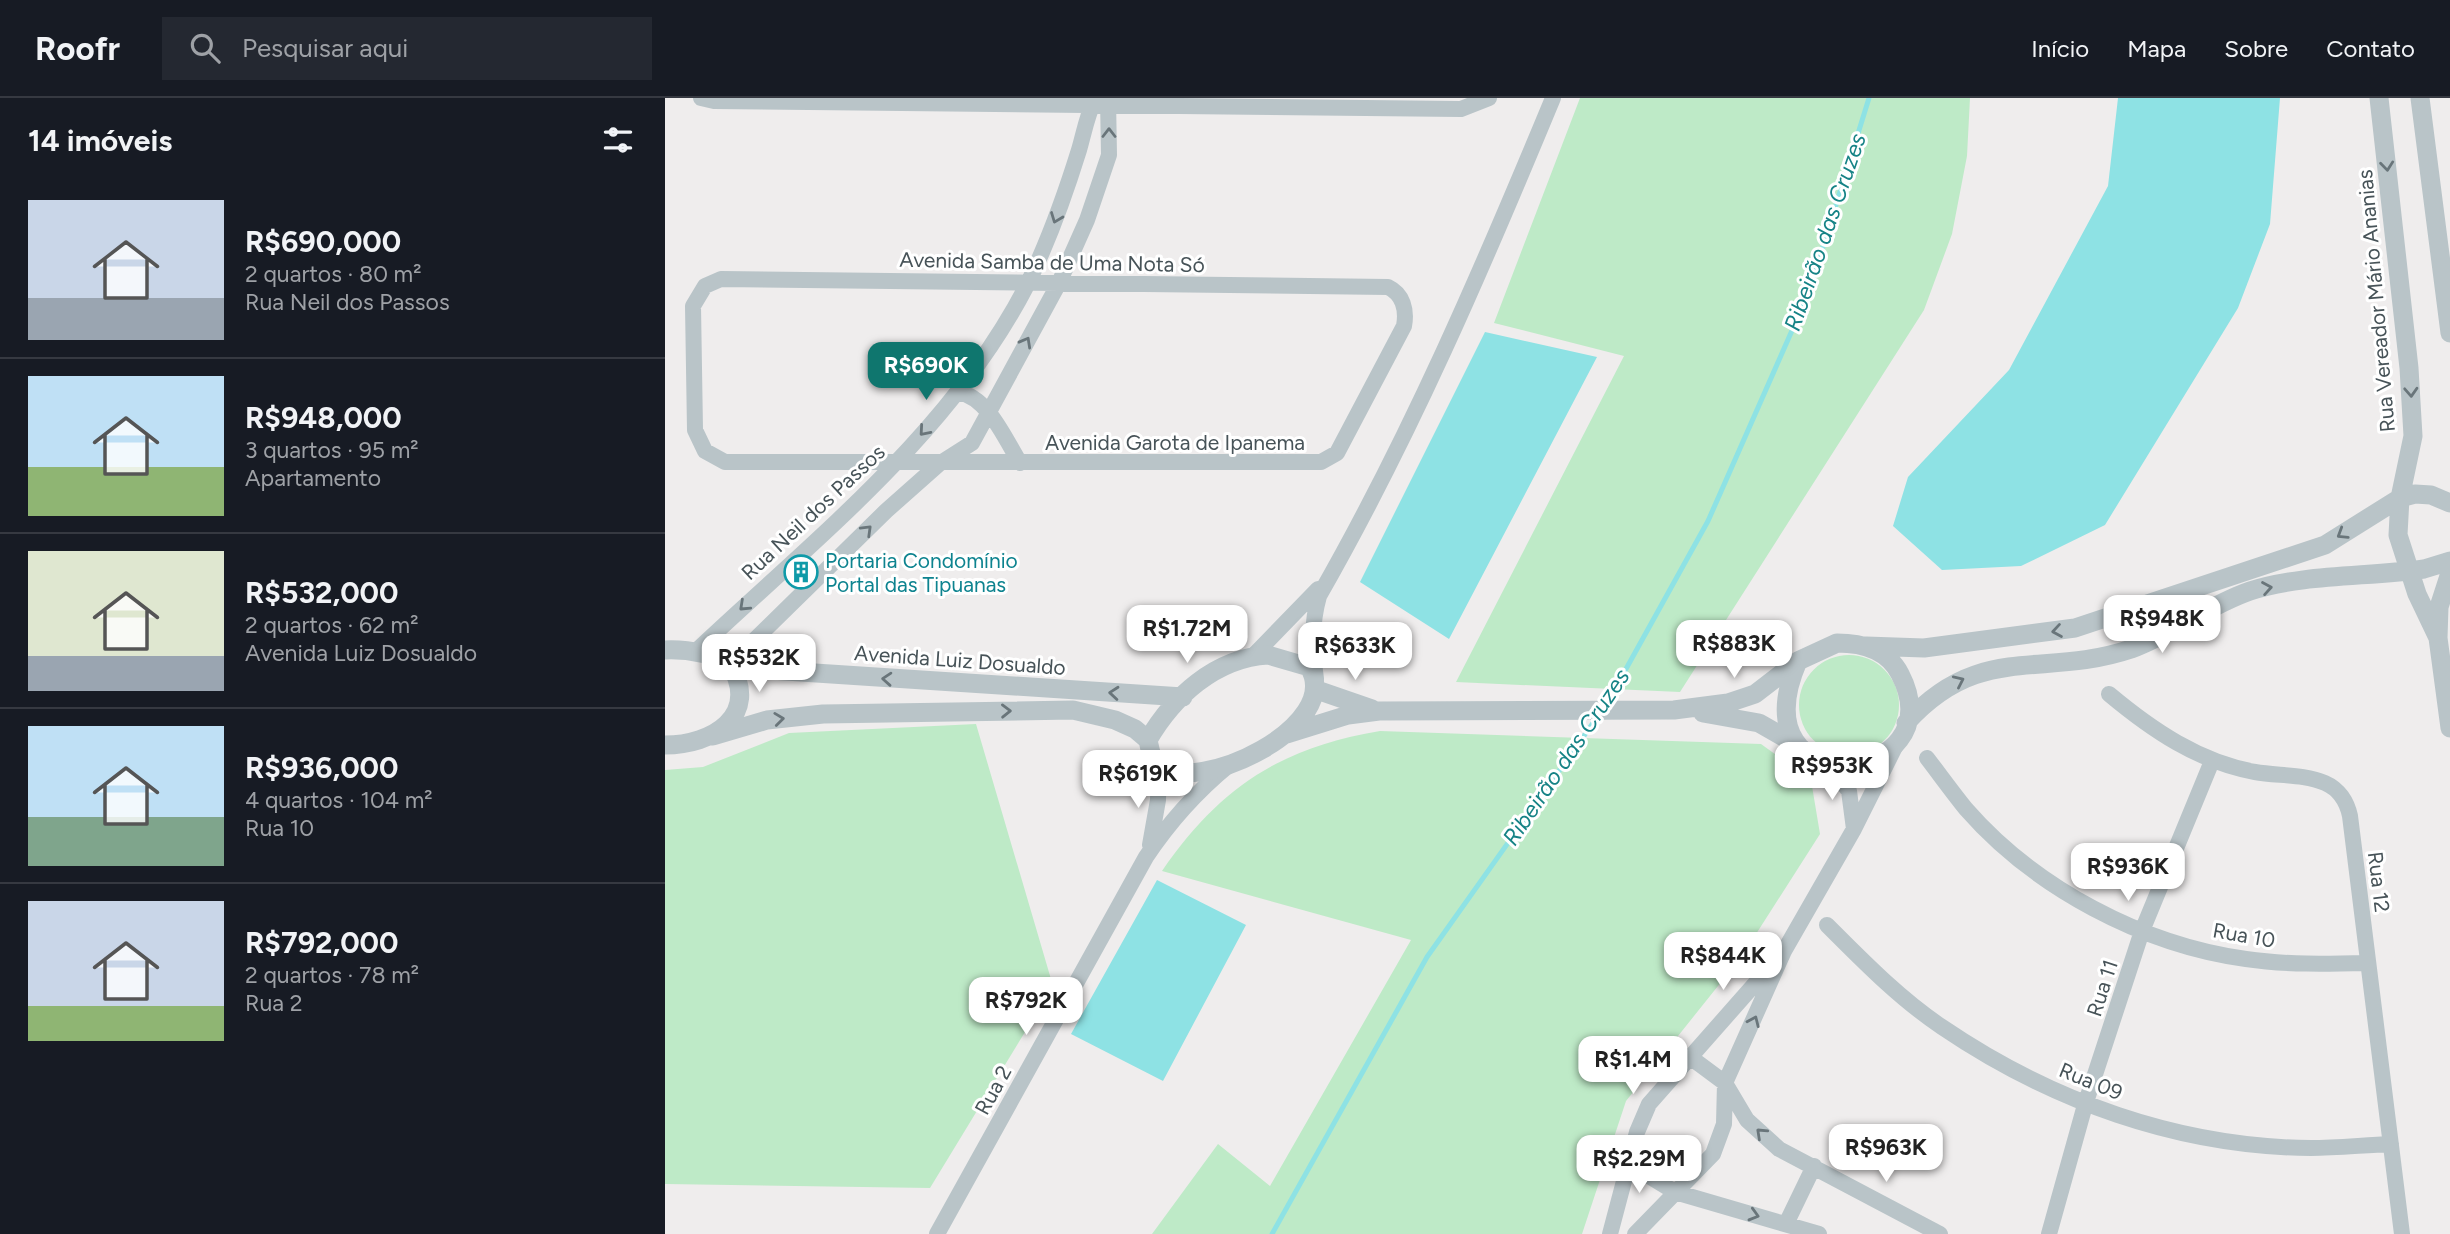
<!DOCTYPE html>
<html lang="pt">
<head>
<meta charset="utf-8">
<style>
	:root { --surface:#171b24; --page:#242831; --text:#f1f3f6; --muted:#9ea1a6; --line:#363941; --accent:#0f766e }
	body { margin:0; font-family:Figtree,sans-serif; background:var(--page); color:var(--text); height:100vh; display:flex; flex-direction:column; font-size:26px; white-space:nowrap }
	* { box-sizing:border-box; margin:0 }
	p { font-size:23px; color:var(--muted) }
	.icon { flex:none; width:38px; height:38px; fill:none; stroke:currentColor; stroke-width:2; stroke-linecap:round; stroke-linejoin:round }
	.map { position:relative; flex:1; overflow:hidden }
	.panel { display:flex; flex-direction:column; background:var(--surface); width:665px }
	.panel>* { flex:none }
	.price { position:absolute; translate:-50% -60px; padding:0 16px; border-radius:14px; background:#fff; color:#222; font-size:23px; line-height:46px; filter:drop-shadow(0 2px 4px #0008) }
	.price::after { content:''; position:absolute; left:50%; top:42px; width:21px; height:16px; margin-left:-10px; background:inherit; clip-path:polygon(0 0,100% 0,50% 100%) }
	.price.on { background:var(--accent); color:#fff }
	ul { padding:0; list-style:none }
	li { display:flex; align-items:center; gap:21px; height:175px; padding:0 28px }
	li+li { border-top:2px solid var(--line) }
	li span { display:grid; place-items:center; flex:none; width:196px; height:140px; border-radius:0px; color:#555 }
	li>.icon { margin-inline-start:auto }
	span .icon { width:84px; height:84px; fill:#fffc; stroke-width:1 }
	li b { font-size:30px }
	h2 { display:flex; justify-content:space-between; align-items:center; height:84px; padding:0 28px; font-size:30px }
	header { display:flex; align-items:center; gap:42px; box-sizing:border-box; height:98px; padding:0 35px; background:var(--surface); border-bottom:2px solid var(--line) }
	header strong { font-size:33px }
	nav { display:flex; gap:38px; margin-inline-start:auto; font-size:24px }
	.search { width:490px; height:63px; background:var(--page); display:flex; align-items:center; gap:18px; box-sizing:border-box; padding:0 24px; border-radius:0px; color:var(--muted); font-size:26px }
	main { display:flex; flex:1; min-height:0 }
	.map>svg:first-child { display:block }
	.green { fill:#beeac7 }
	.water { fill:#8ee2e4 }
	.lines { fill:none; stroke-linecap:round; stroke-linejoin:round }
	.stream { stroke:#8ee2e4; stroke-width:5 }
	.building { fill:#c7cbce; stroke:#d1d4d8; stroke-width:2 }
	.minor { stroke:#b9c4c8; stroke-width:16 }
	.tertiary { stroke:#b9c4c8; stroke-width:19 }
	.oneway { stroke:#69757a }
	.labels { text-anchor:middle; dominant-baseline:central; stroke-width:6; stroke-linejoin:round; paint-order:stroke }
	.street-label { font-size:21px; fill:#475358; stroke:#fff }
	.culture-label { font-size:21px; fill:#0d838f; stroke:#fff; text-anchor:start }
	.water-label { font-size:23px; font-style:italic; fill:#168386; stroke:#fff }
</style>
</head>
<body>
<header>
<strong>Roofr</strong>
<div class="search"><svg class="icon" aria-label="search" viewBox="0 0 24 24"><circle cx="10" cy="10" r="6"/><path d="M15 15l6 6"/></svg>Pesquisar aqui</div>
<nav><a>Início</a><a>Mapa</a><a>Sobre</a><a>Contato</a></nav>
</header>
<main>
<section class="panel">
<h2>14 imóveis<svg class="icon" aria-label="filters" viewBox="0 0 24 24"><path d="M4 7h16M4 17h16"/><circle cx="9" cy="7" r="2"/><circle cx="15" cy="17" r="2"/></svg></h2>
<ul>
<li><span style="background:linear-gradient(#c9d6e8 70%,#9aa5b1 0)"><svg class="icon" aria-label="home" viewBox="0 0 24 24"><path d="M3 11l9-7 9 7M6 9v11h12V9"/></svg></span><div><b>R$690,000</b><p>2 quartos · 80 m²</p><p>Rua Neil dos Passos</p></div></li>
<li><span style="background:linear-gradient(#bfe0f5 65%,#8fb573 0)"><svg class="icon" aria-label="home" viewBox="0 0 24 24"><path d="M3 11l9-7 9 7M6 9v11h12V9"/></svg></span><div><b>R$948,000</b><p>3 quartos · 95 m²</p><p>Apartamento</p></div></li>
<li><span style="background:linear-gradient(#dfe7d0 75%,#9aa5b1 0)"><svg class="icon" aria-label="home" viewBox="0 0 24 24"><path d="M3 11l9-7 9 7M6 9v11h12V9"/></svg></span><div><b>R$532,000</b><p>2 quartos · 62 m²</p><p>Avenida Luiz Dosualdo</p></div></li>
<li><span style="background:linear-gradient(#bfe0f5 65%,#7fa58c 0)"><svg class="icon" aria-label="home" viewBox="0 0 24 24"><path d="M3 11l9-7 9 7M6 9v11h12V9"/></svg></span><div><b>R$936,000</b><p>4 quartos · 104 m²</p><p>Rua 10</p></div></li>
<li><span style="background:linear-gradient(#c9d6e8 75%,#8fb573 0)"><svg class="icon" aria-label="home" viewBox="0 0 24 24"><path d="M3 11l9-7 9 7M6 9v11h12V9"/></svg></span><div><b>R$792,000</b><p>2 quartos · 78 m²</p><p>Rua 2</p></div></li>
</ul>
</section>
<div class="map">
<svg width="1785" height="1136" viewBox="0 0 1785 1136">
	<rect width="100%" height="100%" fill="#efeded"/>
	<path class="green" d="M915 0H1305L1302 58 1287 136 1259 212 1015 594 791 584 959 258 829 225Z
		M1134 607a50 50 0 1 1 100 0a50 50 0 1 1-100 0Z
		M311 626 388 888 265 1090 0 1086V672L38 669 124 635Z
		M715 633 1096 646 1146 682 1155 736 1077 858 961 1003 917 1136H487L553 1046 605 1088 746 842 497 773C555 689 615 650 715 633Z"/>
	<path class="water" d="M1453 0H1615L1605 126 1573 210 1440 427 1356 468 1277 472 1228 428 1243 379 1344 272 1443 88Z
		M820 234 932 259 784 541 695 484Z
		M492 782 581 827 498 983 406 936Z"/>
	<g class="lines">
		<path class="stream" d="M941 607 1043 423 1144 194 1204 0
			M607 1136 762 859 933 618"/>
	</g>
	<path class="building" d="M140 459 152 473 134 490 121 475Z"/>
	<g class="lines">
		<path class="minor" d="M36 0 49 3 796 11 824 0
			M56 181 723 189C738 196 742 212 739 228L672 355 656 364H60L40 353 30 332 28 208 40 188Z
			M293 294C323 299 340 341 355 365
			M31 553C151 440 287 334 363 185 384 142 400 97 414 52 419 35 422 17 430 1
			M588 558 653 491
			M65 566 221 413 274 366 307 345 394 185 422 122 444 57 443 0
			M651 581C647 551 646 527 654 498 745 339 818 169 888 0
			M1444 596C1487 632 1534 664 1590 674 1612 678 1639 676 1660 685 1674 691 1682 704 1685 718L1737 1136
			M1262 660C1275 677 1288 695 1301 711 1370 790 1478 847 1581 861 1622 867 1662 866 1703 865
			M1163 666 1184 693 1189 731
			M485 747 493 702 494 668
			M1162 827C1198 863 1235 901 1277 929 1386 1003 1513 1049 1646 1050 1672 1050 1699 1047 1726 1046
			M1025 959 1060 985 1082 1022 1114 1051 1275 1136
			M964 1066 1010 1094 1154 1136
			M1121 1126 1149 1068
			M272 1136 481 759C505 723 531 694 564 667
			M945 1136 972 1034 984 1006 1110 863
			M970 1136 1048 1056 1059 1026 1060 985 1119 853 1189 731 1233 643
			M1384 1136 1420 1007 1477 833 1547 663"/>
		<path class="tertiary" d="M1714 0 1744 270 1748 338 1735 400 1733 437 1752 496 1773 540
			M1755 0 1785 235
			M1785 475 1774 509 1773 540 1785 630
			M1172 545C1197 545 1223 552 1235 576 1293 687 1069 711 1133 563Z
			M1201 548 1259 550 1410 530 1660 447 1735 400 1750 396 1766 397 1785 405
			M0 552C24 551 44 555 65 566 96 618 47 647 0 647
			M603 557 644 569C680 627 532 699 493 667 486 661 485 651 483 642 508 599 550 560 603 557Z
			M70 573 89 571 518 599
			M652 592 707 611
			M1038 615 1094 625 1134 648
			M1241 625C1315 543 1377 581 1466 551 1507 536 1544 507 1585 493 1637 476 1705 479 1759 471L1785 463
			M622 636 683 617 714 613 1009 612 1063 605 1090 596 1133 563
			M48 638 102 622 158 616 408 612 450 622 470 631 483 642"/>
	</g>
	<defs><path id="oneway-chevron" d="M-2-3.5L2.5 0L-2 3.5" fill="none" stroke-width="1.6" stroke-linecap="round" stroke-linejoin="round" transform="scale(1.75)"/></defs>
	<g class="oneway">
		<use href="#oneway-chevron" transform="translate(444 35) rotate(-90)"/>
		<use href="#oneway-chevron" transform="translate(1722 68) rotate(84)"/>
		<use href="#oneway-chevron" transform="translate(391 120) rotate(111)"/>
		<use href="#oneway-chevron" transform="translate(361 244) rotate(-61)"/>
		<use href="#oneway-chevron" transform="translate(1746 294) rotate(87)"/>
		<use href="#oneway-chevron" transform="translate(259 333) rotate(131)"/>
		<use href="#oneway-chevron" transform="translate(202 432) rotate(-44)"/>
		<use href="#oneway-chevron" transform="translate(1677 436) rotate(148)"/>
		<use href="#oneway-chevron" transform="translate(1602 490) rotate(-10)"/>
		<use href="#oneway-chevron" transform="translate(79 508) rotate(137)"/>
		<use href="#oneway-chevron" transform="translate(1392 533) rotate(171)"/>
		<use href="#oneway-chevron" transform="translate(222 581) rotate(-176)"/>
		<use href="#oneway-chevron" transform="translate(1294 583) rotate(-25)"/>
		<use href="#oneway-chevron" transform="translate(449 595) rotate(-175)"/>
		<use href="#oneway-chevron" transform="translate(341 613) rotate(-1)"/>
		<use href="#oneway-chevron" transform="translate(114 621) rotate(-7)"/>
		<use href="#oneway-chevron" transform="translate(1089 923) rotate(-66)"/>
		<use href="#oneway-chevron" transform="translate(1096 1035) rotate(-137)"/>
		<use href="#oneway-chevron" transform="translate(1089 1117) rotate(16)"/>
	</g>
	<defs>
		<symbol id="building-ring" viewBox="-11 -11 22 22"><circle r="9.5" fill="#fff" stroke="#0f9aa8" stroke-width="1.5"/><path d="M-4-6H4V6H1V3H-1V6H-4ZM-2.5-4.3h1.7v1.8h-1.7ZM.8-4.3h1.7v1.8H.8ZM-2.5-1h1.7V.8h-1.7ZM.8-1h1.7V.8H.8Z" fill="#0f9aa8"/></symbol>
	</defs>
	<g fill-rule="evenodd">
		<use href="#building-ring" x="117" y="455" width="38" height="38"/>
	</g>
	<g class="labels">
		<g class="street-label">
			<text transform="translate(387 164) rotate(1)">Avenida Samba de Uma Nota Só</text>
			<text transform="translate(1711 203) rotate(-95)">Rua Vereador Mário Ananias</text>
			<text x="510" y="344">Avenida Garota de Ipanema</text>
			<text transform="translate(148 414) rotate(-43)">Rua Neil dos Passos</text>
			<text transform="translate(295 562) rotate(4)">Avenida Luiz Dosualdo</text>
			<text transform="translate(1714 784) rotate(83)">Rua 12</text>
			<text transform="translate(1579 837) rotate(10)">Rua 10</text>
			<text transform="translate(1437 890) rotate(-72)">Rua 11</text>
			<text transform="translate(1426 983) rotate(22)">Rua 09</text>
			<text transform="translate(328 992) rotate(-61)">Rua 2</text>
		</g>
		<g class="culture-label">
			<text x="160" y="462">Portaria Condomínio<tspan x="160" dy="24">Portal das Tipuanas</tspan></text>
		</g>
		<g class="water-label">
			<text transform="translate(1160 134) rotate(-71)">Ribeirão das Cruzes</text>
			<text transform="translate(901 659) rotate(-56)">Ribeirão das Cruzes</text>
		</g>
	</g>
</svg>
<b class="price on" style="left:261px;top:304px">R$690K</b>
<b class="price" style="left:1497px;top:557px">R$948K</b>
<b class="price" style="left:522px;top:567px">R$1.72M</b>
<b class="price" style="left:1069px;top:582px">R$883K</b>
<b class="price" style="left:690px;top:584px">R$633K</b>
<b class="price" style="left:94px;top:596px">R$532K</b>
<b class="price" style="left:1167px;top:704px">R$953K</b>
<b class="price" style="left:473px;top:712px">R$619K</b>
<b class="price" style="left:1463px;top:805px">R$936K</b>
<b class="price" style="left:1058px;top:894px">R$844K</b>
<b class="price" style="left:361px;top:939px">R$792K</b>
<b class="price" style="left:968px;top:998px">R$1.4M</b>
<b class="price" style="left:1221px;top:1086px">R$963K</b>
<b class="price" style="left:974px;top:1097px">R$2.29M</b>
</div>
</main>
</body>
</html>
